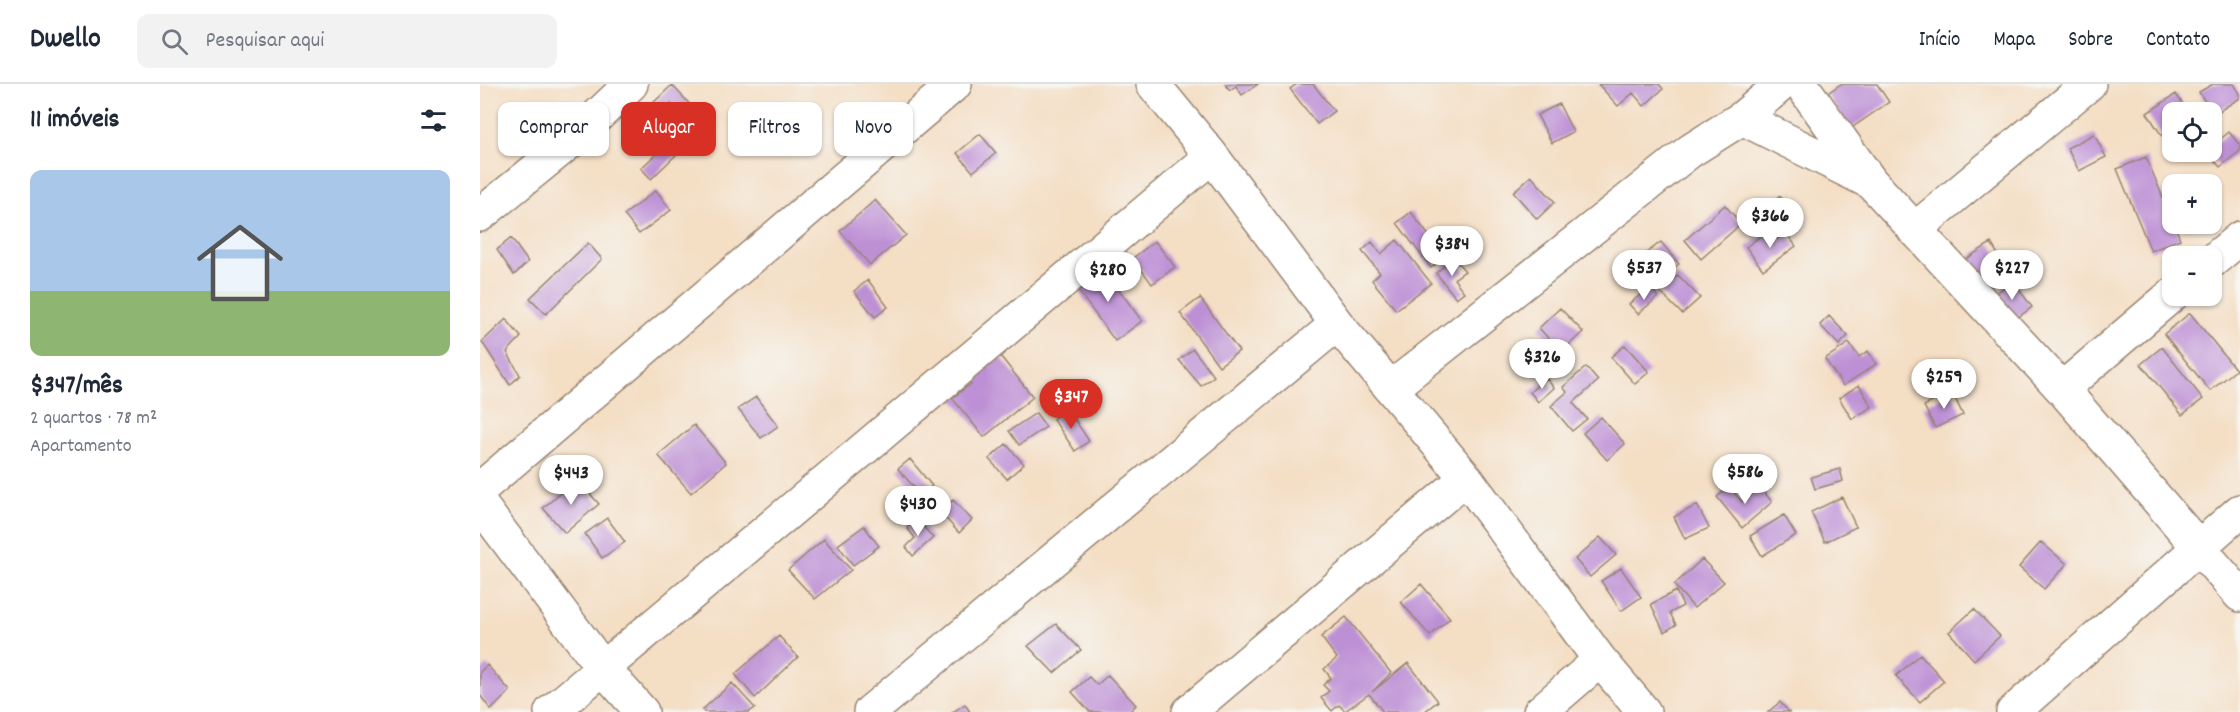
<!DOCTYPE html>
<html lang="pt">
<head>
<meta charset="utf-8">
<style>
	:root { --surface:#fff; --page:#f2f2f3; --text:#1f2937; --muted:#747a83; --line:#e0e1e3; --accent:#d93025 }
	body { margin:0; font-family:Dekko,sans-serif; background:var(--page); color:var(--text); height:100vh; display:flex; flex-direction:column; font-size:22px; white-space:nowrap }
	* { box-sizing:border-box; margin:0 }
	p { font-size:20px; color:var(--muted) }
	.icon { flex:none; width:33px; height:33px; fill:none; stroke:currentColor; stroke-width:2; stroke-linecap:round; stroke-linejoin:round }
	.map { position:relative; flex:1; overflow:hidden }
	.details { display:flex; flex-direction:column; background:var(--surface); width:480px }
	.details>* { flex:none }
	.banner { position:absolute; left:18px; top:18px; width:570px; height:54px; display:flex; gap:12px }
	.buttons { position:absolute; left:1682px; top:18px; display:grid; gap:12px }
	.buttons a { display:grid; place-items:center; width:60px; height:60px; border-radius:12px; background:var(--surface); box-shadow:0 2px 4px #0004; font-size:30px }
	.price { position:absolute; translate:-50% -51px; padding:0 14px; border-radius:21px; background:#fff; color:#222; font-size:20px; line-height:39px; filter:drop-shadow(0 2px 3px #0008) }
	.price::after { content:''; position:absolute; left:50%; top:36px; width:18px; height:14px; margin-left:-9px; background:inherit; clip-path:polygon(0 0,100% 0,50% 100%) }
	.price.on { background:var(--accent); color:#fff }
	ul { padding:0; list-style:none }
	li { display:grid; align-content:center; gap:12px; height:318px; padding:0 30px }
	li+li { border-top:2px solid var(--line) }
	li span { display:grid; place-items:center; height:186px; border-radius:12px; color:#555 }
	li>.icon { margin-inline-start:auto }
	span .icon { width:108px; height:108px; fill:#fffc; stroke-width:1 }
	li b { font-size:26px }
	h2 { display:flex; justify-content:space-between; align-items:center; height:72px; padding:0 30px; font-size:26px }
	.pill { padding:0 21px; border-radius:12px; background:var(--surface); box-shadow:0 2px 4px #0004; font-size:21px; line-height:54px }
	.pill.on { background:var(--accent); color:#fff }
	header { display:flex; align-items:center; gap:36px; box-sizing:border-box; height:84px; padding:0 30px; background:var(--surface); border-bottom:2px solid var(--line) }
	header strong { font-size:28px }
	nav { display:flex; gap:33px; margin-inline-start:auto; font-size:21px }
	.search { width:420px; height:54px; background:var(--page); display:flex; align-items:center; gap:15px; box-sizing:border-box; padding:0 21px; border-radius:12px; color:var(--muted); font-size:22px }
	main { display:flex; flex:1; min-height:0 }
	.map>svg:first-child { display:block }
	.building { fill:#bd90d5 }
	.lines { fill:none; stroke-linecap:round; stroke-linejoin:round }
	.minor-casing { stroke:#988471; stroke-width:36 }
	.minor { stroke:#fff; stroke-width:33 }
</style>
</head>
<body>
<header>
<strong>Dwello</strong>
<div class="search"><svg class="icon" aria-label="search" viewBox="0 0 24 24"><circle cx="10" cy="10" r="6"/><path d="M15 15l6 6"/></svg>Pesquisar aqui</div>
<nav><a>Início</a><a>Mapa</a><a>Sobre</a><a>Contato</a></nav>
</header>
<main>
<section class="details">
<h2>11 imóveis<svg class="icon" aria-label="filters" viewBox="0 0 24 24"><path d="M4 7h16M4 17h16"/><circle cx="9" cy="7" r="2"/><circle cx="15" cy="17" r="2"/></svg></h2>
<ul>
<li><span style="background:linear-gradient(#a9c7e8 65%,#8fb573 0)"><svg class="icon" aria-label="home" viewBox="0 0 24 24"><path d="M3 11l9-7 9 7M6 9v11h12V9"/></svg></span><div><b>$347/mês</b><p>2 quartos · 78 m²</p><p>Apartamento</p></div></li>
</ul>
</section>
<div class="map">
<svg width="1760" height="628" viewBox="0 0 1760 628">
	<rect width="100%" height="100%" fill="#f6f6f2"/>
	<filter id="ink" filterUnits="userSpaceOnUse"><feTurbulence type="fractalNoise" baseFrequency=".0167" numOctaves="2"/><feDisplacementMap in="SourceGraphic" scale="12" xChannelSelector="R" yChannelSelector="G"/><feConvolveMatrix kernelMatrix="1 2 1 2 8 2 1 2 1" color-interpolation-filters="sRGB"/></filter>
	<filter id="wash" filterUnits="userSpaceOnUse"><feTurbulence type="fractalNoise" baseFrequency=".008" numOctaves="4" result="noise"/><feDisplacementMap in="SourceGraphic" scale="24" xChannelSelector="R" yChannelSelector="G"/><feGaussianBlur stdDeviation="1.35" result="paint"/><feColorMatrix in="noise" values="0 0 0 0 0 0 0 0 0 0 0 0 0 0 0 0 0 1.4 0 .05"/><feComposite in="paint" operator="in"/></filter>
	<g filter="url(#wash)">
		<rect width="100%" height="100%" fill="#f4dec4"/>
		<g id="blocks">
			<path class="building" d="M745 0H778L762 11 756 2 750 6Z
				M817 0H833L854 27 837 40 810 5Z
				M1118 0H1179L1183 5 1164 22 1153 9 1138 22Z
				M1361 0H1397L1409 18 1370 45 1346 10Z
				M1733 0H1754L1760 10V14L1733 31 1719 8Z
				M192 1 216 27 206 36 191 20 181 29 172 20Z
				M1696 10 1708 28H1692V46L1682 52 1667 29Z
				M1079 20 1093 48 1072 59 1057 31Z
				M1749 48 1760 61V67L1740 83 1727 68H1731V63Z
				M500 50 516 69 493 88 477 69Z
				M1614 50 1626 73 1599 87 1587 64Z
				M186 61 196 71 171 95 161 84Z
				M1666 73 1692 135V140H1694L1700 155 1671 167 1637 85Z
				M1051 92 1075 118 1057 135 1033 108Z
				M176 106 191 126 159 150 144 131Z
				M1300 112 1308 125 1290 135 1283 123Z
				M395 116 426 151 390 181 360 147Z
				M1245 121 1261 140 1221 175 1205 156Z
				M931 128 965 173 951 184 917 139Z
				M1289 146 1297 155 1306 149 1316 162 1283 186 1266 163Z
				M31 154 48 178 34 191 17 166Z
				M917 156 951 199 916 226 892 196 900 189 882 167 892 158 901 170Z
				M675 157 695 183 672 200 653 174Z
				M1181 158 1199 180 1173 200 1156 177Z
				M108 159 122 175 66 230 50 214Z
				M1511 159 1530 190 1504 207 1484 176Z
				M974 174 985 187 974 195 984 208 976 214 956 189Z
				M620 180 662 237 635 257 593 200Z
				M1198 191 1220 214 1202 230 1180 208Z
				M388 196 408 223 395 233 374 207Z
				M1533 197 1552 223 1532 238 1512 212Z
				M1170 203 1178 213 1158 230 1149 220Z
				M720 214 759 267 739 282 700 229Z
				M1080 224 1103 248 1081 268 1059 244Z
				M1710 229 1756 286 1730 307 1684 250Z
				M1349 232 1368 252 1359 261 1340 241Z
				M26 235 41 253 27 268 40 291 30 301 2 258Z
				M1369 259 1379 273 1388 267 1396 280 1363 302 1345 275Z
				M1145 261 1169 288 1155 300 1131 273Z
				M1682 263 1723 315 1702 331 1661 280Z
				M713 265 734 292 721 302 699 276Z
				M517 268 553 313 504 353 472 314 491 300 485 293Z
				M1106 283 1118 297 1093 319 1107 335 1092 347 1071 322 1087 308 1083 303Z
				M1066 294 1074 304 1058 318 1050 308Z
				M1379 301 1392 323 1372 335 1359 314Z
				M1472 308 1483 331 1455 344 1444 322Z
				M276 313 298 342 281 354 258 325Z
				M587 324 609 357 595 367 573 335Z
				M556 329 566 343 539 361 529 347Z
				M1121 333 1145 360 1127 376 1103 349Z
				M214 341 246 379 211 409 178 371Z
				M526 360 544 380 527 395 509 375Z
				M430 375 452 402 441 411 418 385Z
				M1360 385 1363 397 1335 405 1331 393Z
				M97 395 119 420 85 449 63 424Z
				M1249 403 1262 418 1280 403 1292 418 1262 444 1237 413Z
				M1362 413 1376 443 1345 458 1331 428Z
				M473 416 492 436 479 449 460 428Z
				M1217 421 1229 444 1205 455 1194 433Z
				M1304 431 1316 451 1282 472 1270 452Z
				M127 434 145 458 122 474 105 450Z
				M437 435 453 454 433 472 426 463 435 454 427 444Z
				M384 442 399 462 373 481 358 461Z
				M1120 453 1136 471 1110 493 1095 475Z
				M344 455 371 486 335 515 308 486Z
				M1561 458 1587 480 1564 505 1539 483Z
				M1222 475 1244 498 1214 524 1194 501Z
				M1141 484 1161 513 1141 527 1121 497Z
				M941 500 970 534 950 552 921 518Z
				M1196 507 1203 522 1190 529 1196 541 1184 548 1171 520Z
				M1494 525 1520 552 1494 576 1469 548Z
				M866 533 911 589 892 608 928 579 958 617 944 628H903L889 610 865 627 859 621 852 627 841 614 849 607 843 601 851 594 844 585 857 574 841 553Z
				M576 540 601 566 574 589 548 562Z
				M299 552 318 573 275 614 255 590Z
				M1440 570 1464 597 1440 618 1416 592Z
				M7 581 30 607 11 626 0 611V588Z
				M628 591 656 621 649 628H610L592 608 609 593 617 601Z
				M252 599 275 624 269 628H224L222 626Z
				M1300 618 1309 628H1288Z
				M485 620 490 628H473Z"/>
		</g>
	</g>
	<g filter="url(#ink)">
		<use href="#blocks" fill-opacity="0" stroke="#988471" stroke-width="1.5"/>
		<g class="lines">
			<defs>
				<path id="minor" d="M673 0 732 72 857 240 986 394 1120 576 1164 628
					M1321 0 1391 98 1582 305 1760 511
					M1262 34 1386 96
					M0 131 91 57 151 0
					M1434 146 1609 0
					M1731 178 1760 154
					M911 304 1210 67 1262 34 1302 0
					M1582 305 1692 211
					M0 405 475 0
					M0 420 122 583 162 628
					M71 628 732 72
					M390 628 857 240
					M709 628 986 394
					M1060 628 1120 576
					M1533 628 1760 427"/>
			</defs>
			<use href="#minor" class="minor-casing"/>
			<use href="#minor" class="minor"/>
		</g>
	</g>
</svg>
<div class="buttons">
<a><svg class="icon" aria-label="locate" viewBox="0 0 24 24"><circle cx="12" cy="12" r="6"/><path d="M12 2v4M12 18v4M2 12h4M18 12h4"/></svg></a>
<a>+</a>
<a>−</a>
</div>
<b class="price" style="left:1290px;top:165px">$366</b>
<b class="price" style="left:972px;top:193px">$384</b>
<b class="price" style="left:1164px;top:217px">$537</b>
<b class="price" style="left:1532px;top:217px">$227</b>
<b class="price" style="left:628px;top:219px">$280</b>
<b class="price" style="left:1062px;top:306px">$326</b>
<b class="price" style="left:1464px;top:326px">$259</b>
<b class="price on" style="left:591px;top:346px">$347</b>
<b class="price" style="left:1265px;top:421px">$586</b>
<b class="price" style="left:91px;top:422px">$443</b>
<b class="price" style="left:438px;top:453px">$430</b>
<div class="banner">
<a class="pill">Comprar</a>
<a class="pill on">Alugar</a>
<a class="pill">Filtros</a>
<a class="pill">Novo</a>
</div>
</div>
</main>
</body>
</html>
